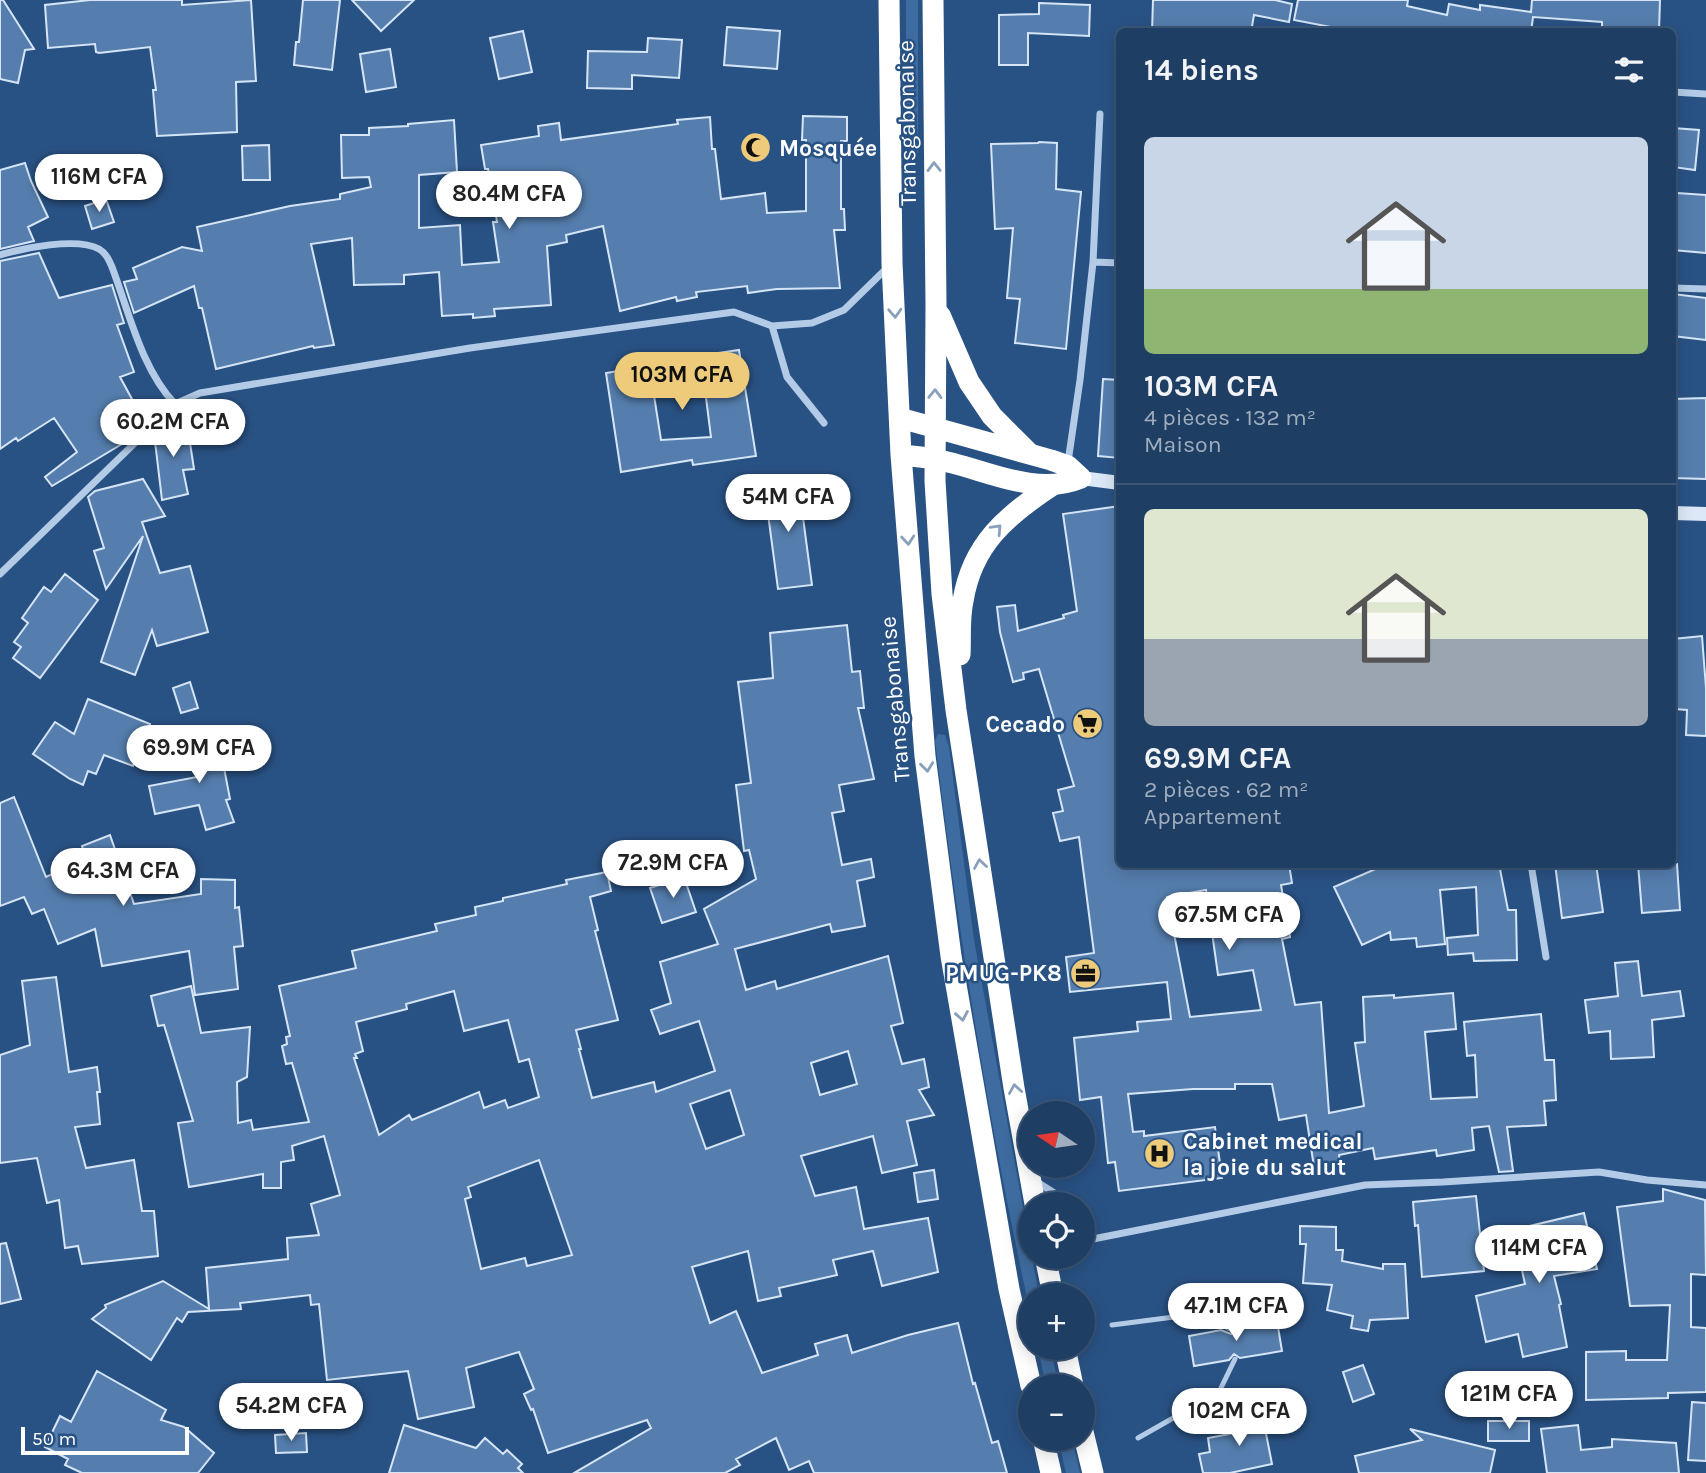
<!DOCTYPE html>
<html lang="fr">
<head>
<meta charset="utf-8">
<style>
	:root { --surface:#1f3e63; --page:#2c496c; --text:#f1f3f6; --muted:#a1aebe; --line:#3c5778; --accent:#eecb7a }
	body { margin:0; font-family:Karla,sans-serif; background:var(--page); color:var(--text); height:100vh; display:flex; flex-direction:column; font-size:26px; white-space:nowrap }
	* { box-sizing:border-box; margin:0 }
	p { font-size:23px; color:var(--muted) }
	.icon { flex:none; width:38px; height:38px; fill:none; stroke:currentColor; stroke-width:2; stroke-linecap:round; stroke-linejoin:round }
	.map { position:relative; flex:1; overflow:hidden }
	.details { position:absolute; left:1116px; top:28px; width:560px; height:840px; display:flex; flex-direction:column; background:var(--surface); border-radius:10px; box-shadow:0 4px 18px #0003,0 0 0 2px var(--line) }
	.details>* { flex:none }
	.needle { width:46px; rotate:283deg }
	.controls { position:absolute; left:1018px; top:1101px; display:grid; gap:14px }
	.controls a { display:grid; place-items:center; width:77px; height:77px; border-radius:50%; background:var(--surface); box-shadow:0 4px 18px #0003,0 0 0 2px var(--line); font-size:35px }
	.scale { position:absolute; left:21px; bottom:18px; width:168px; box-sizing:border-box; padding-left:7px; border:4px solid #fff; border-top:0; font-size:19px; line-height:24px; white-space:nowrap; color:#fff; -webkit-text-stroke:5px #295284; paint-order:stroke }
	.price { position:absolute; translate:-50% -60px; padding:0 16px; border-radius:24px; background:#fff; color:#222; font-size:23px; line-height:46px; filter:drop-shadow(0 2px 4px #0008) }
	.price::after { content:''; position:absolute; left:50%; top:42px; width:21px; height:16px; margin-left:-10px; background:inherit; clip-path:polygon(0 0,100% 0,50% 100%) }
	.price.selected { background:var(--accent); color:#111 }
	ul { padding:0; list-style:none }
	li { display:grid; align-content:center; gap:14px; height:371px; padding:0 28px }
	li+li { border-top:2px solid var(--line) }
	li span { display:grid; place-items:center; height:217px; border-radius:10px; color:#555 }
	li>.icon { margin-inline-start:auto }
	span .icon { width:126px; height:126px; fill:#fffc; stroke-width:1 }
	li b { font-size:30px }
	h2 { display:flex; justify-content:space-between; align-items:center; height:84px; padding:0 28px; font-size:30px }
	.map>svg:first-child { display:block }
	.green { fill:#3e6ca0 }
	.building { fill:#557eae; stroke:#d6e5f6; stroke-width:2; fill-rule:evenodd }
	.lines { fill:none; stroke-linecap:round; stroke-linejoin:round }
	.lane { stroke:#b3cbe7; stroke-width:5 }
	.street { stroke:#b3cbe7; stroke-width:7 }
	.secondary { stroke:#dce8f7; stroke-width:14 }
	.highway { stroke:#fff; stroke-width:21 }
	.oneway { stroke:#89a0bb }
	.labels { text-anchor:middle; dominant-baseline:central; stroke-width:5; stroke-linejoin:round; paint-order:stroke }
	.street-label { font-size:23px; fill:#fff; stroke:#295284 }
	.poi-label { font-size:23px; font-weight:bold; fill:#fff; stroke:#295284; text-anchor:start }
</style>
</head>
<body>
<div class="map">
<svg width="1706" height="1473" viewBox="0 0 1706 1473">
	<rect width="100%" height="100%" fill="#295284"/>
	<path class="green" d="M906 0H918V154L910 156 906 121Z
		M938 734 945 735 949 747 974 940 1039 1295H1031V1316C989 1126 958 933 935 740Z
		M1038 1348H1050L1059 1386H1046Z
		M1058 1439H1072L1080 1473H1066Z"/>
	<path class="building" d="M0 0H3L34 49 25 50 18 83 0 79Z
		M90 0H182V5L251 0 256 81 236 82 237 132 157 136 153 90H156L150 47 99 53 96 52 95 44 48 48 45 5Z
		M303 0H340L332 70 294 65 296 42H299Z
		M352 0H414L381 31Z
		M1153 0H1275L1292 4 1289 22 1254 15 1251 32H1152Z
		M1298 0H1408L1407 6 1447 15 1449 4 1480 10V5L1531 12 1532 0H1660L1659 32 1602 27V22L1533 17 1531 32H1330L1331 27 1294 20Z
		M1039 3 1090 5 1089 36 1028 33V65H999V15L1039 14Z
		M727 27 780 31 777 69 724 65Z
		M523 31 532 72 499 79 490 38Z
		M648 38 682 40 679 78 632 75V89L587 88 588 51 647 52Z
		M390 49 396 87 366 92 360 54Z
		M803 116 847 117V141H841V209H844L845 230H834L840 288 777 289 748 293 747 286 696 292 697 297 677 301 676 297 620 311 603 226 566 235 567 242 547 246 551 305 494 309 495 316 473 318V314L442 316 439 272 404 275V284L354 285 352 238 311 244 334 345 314 348 313 346 216 369 202 308H199L194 286 134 313 124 282 137 279 133 268 182 247 202 251 197 227 290 206 340 199V194L371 187 369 177 342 178 341 135H369V128L408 126V124L454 120 457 172 419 175V228L460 225 462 265 499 262 493 222H497L491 182 488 169H485L481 145 539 136 538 126 559 123 561 140 678 124 677 120 710 117 712 149H715L721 199 765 193 767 213 806 211V140H802Z
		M1673 128 1699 130 1695 170 1673 167Z
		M1039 142 1057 143 1056 189 1081 192 1066 349 1015 343 1020 299 1007 298 1013 228 995 229 991 144 1038 143Z
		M269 145 270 180H243L242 146Z
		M25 163 31 181 48 217 28 227 34 241 0 249V170Z
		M1677 193 1706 195V253L1673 250Z
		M106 199 114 222 92 229 85 206Z
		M39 253 59 298 112 285 124 323 117 325 134 372 120 377 139 412 113 428 122 444 52 486 45 477 77 452 54 418 18 441 16 438 0 449V261Z
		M1673 294 1706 298V340L1673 336Z
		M739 350 756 456 693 465 692 460 621 472 606 373 677 361V359ZM704 382 711 437 661 440 653 389Z
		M1103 379 1120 380 1117 432H1120V458L1098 456Z
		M1706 398V479L1673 478V399Z
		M187 423 194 469 183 470 188 494 162 500 154 433 158 429Z
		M143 479 165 516 142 522 160 573 190 566 208 632 157 646 152 630 135 675 101 662 143 536 106 589 94 551 104 548 88 497 95 491Z
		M798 480 812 585 778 589 764 484Z
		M1120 506V864H1223L1224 869 1239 865 1240 867 1289 864 1292 883 1281 885 1290 937 1282 939 1295 1005 1321 1002 1329 1113 1364 1106 1355 1043 1365 1042 1363 997 1394 995V998L1453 993 1456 1029 1425 1032 1431 1099 1477 1097 1475 1055 1467 1056 1464 1022 1541 1014 1545 1060H1554L1556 1100 1544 1101 1546 1125 1507 1127 1513 1171 1499 1172 1489 1126 1472 1128 1474 1150 1437 1156 1436 1150 1375 1159 1373 1148 1339 1155 1340 1162 1314 1167 1306 1115 1279 1120 1272 1084H1235V1089H1193L1128 1094 1133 1132 1144 1131V1136L1215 1127 1222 1178 1119 1191 1115 1162 1108 1163 1101 1097 1080 1100 1074 1038 1138 1031 1137 1022 1171 1019 1167 982 1070 992 1066 957 1094 953 1079 837 1060 841 1053 813 1063 811 1058 790 1074 786 1039 669 1023 673 1024 679 1013 682 1000 632 997 607 1015 605 1018 631 1064 618 1063 615 1077 611 1063 514ZM1206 890 1218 975 1253 970 1261 1010 1190 1017 1167 897Z
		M65 574 98 600 40 678 13 658 21 647 14 642 28 623 22 618 44 587 51 592Z
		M847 625 852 672 860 671 864 708H858L874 779 839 785 844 811 832 813 842 865 871 859 874 877 857 881 865 926 832 932 830 924 735 949 746 990 775 981 777 989 888 956 903 1023 891 1026 902 1064 924 1059 929 1087 919 1090 934 1115 907 1121 917 1165 882 1173 873 1136 801 1156 815 1196 856 1187 864 1229 928 1218 938 1272 882 1286 873 1251 833 1260 837 1275 779 1288 781 1296 758 1301 748 1251 692 1267 710 1323 736 1311 762 1373 818 1355 815 1344 847 1335 852 1353 908 1335 958 1323 973 1384 975 1383 992 1443 998 1441 1007 1473H814L809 1461 789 1470 776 1438 736 1459 740 1465 725 1473H574L651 1428 647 1420 548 1453 533 1409 531 1410 524 1394 534 1389 519 1352 466 1368 474 1407 418 1419 408 1371 327 1380 319 1304 311 1305 310 1295 240 1303 241 1309 188 1312 182 1322 177 1318 151 1360 92 1319 106 1308 105 1305 163 1281 209 1309 206 1268 288 1259 287 1238 319 1235 311 1204 340 1195 324 1136 292 1146 294 1160 281 1162V1188H263V1174L189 1187 178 1123 193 1121 164 1025 158 1026 151 996 191 986 201 1033 250 1027 247 1077 237 1082 238 1123 251 1120 253 1130 309 1122 292 1063 286 1064 282 1046 287 1044 286 1037 290 1036 279 986 356 968 352 951 437 931 435 924 476 915 475 907 503 901V898L567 884 566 880 607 872 611 891 590 897 598 930 595 931 618 1020 576 1030 581 1049H579L592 1098 654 1082 656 1092 715 1071 699 1021 660 1034 651 1010 671 1003 660 962 718 944 704 909 756 879 749 850 744 851 736 785 751 783 738 682 773 678 770 633ZM454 991 464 1031 508 1020 519 1062 529 1059 539 1097 508 1108 505 1100 484 1108 479 1092 412 1120 409 1115 379 1135 354 1058H357L355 1054 363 1051 356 1022 407 1009 406 1004ZM848 1051 857 1084 820 1095 811 1063ZM730 1090 744 1135 706 1149 690 1104ZM539 1160 572 1255 527 1266 525 1258 481 1269 465 1199 471 1197 468 1187Z
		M1702 636 1706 688V736L1686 735 1687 710 1675 709 1676 697 1673 696V639Z
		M190 682 198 708 181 713 173 688Z
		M88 699 150 724 133 766 104 755 96 774 88 771 83 785 70 779 33 754 55 722 74 734Z
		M217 731 230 799 226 800 234 822 206 830 199 805 155 814 149 786 197 777 189 737Z
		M14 797 46 877 86 859 82 846 110 835 134 904 201 894V879L235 880V908L239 907 243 946 234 947 238 989 195 995 189 951 102 966 95 929 58 944 44 909 32 914 24 897 0 906V803Z
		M1387 864H1499L1508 910H1516L1517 960 1474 961 1473 953 1448 955 1447 938 1478 935 1476 887 1440 890 1445 944 1417 947 1416 938 1391 940 1390 932 1362 945 1334 887Z
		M1555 864H1596L1603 912 1562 918Z
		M1638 864H1677L1680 910 1642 913Z
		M684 877 696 912 662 923 650 888Z
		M1638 961 1642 996 1680 991 1684 1016 1652 1020 1654 1057 1611 1059 1610 1031 1589 1033 1585 1000 1618 996 1615 963Z
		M56 977 69 1072 97 1067 100 1092H97L100 1124 75 1127 86 1168 134 1160 142 1211H154L158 1256 82 1264 78 1246 65 1248 59 1200 47 1203 37 1158 0 1163V1055L30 1045 22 981Z
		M934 1170 938 1199 918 1202 914 1173Z
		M1663 1189 1705 1200 1706 1275 1691 1274V1327L1706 1328V1392L1668 1393V1398L1586 1400V1352L1626 1351V1360H1667L1670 1305 1630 1306 1617 1207 1663 1201Z
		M1476 1196 1484 1271 1422 1277 1418 1225 1415 1226 1413 1202Z
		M1584 1213 1597 1269 1554 1276 1561 1304 1559 1305 1567 1347 1523 1357 1518 1334 1486 1342 1476 1296 1525 1284 1513 1230Z
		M1300 1226 1336 1227V1250H1343L1342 1261 1383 1269V1264H1405L1408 1318 1370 1320 1368 1331 1351 1328 1353 1316 1327 1310 1332 1285 1303 1283 1306 1244H1300Z
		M6 1243 21 1299 0 1304V1244Z
		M1277 1321 1282 1351 1240 1358 1234 1354 1229 1360 1194 1366 1189 1336 1221 1330 1231 1334 1235 1328Z
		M1363 1365 1374 1394 1353 1402 1343 1372Z
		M97 1371 166 1410 161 1420 184 1427 214 1453 198 1473H82L65 1465 68 1459 45 1447 60 1416 71 1422Z
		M1692 1402 1706 1403V1461L1688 1460Z
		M1262 1413 1272 1464 1230 1473H1203L1199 1454 1210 1452 1208 1438 1235 1433 1232 1419Z
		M1488 1421H1529V1441H1488Z
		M404 1425 476 1448 485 1438 503 1454 507 1450 522 1464 518 1468 523 1473H389Z
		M1578 1425 1581 1450 1612 1447V1439L1676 1443 1679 1473H1547L1541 1429Z
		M1410 1429 1495 1450 1490 1473H1359L1355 1456 1422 1440Z
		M306 1433 307 1452 276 1453 275 1435Z"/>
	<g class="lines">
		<path class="lane" d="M1112 1325 1174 1317 1212 1319 1230 1329
			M1138 1438 1219 1392 1235 1359"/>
		<path class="street" d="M1673 92 1706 94
			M0 255C23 248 77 237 99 249 106 253 109 260 112 267 129 312 141 368 175 404
			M1093 262 1120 263
			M1673 288 1706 289
			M772 326 787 377 824 423
			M1068 462 1080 380 1093 262 1100 114
			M0 574 175 404 200 393 470 348 734 312 772 326 812 323 844 310 887 268
			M1531 864 1546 957
			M1037 1182 1059 1196 1066 1204
			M1083 1227 1093 1239 1365 1185 1443 1182 1599 1172 1647 1180 1706 1185"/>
		<path class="secondary" d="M1081 478 1120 483
			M1673 513 1706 514"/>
		<path class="highway" d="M889 0 892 263 901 455 925 756 951 956 1009 1289 1031 1386
			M933 0 936 305 935 481 942 594 956 710 1014 1088 1035 1204
			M940 315 969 382 992 416 1030 454
			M900 418 1051 460 1068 466 1081 478C1033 498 982 467 934 459 923 457 912 456 901 455
			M960 655C961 638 959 619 963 601 972 544 1007 515 1053 485
			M1045 1256 1053 1295
			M1065 1348 1073 1386
			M1083 1432 1093 1473
			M1043 1438 1051 1473"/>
	</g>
	<defs><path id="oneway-chevron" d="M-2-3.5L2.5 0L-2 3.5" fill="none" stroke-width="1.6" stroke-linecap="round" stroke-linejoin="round" transform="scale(1.75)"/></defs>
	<g class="oneway">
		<use href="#oneway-chevron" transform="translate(934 167) rotate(-91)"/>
		<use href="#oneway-chevron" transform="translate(895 313) rotate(87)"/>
		<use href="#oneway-chevron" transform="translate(935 394) rotate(-89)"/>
		<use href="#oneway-chevron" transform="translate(997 529) rotate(-47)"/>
		<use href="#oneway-chevron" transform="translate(908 540) rotate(85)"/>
		<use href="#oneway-chevron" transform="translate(927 767) rotate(83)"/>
		<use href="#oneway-chevron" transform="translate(980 864) rotate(-99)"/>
		<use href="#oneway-chevron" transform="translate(962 1016) rotate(80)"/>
		<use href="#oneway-chevron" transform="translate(1015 1089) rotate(-99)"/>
	</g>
	<defs>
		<symbol id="mosque-disc" viewBox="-11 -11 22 22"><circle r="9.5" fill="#eecb7a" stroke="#295284"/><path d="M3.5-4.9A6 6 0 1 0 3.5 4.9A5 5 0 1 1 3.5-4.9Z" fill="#111"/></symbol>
		<symbol id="supermarket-disc" viewBox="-11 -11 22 22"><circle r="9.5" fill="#eecb7a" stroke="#295284"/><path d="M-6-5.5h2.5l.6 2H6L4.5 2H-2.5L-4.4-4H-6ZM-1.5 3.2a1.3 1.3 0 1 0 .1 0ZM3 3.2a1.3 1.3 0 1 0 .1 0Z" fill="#111"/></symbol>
		<symbol id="office-disc" viewBox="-11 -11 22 22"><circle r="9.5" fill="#eecb7a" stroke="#295284"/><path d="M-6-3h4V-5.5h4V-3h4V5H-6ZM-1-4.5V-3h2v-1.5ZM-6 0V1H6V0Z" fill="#111"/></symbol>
		<symbol id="hospital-disc" viewBox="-11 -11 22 22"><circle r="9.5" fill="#eecb7a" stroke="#295284"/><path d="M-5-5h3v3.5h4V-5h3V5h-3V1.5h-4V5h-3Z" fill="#111"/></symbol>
	</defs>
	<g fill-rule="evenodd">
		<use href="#mosque-disc" x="738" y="130" width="35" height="35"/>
		<use href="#supermarket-disc" x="1070" y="706" width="35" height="35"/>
		<use href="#office-disc" x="1068" y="956" width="35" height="35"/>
		<use href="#hospital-disc" x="1142" y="1136" width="35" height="35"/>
	</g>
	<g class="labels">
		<g class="street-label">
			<text transform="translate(907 123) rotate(-91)">Transgabonaise</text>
			<text transform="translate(895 699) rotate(-95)">Transgabonaise</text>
		</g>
		<g class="poi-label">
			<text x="779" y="148">Mosquée</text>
			<text x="1065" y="724" text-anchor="end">Cecado</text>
			<text x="1062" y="973" text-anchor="end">PMUG-PK8</text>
			<text x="1183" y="1141">Cabinet medical<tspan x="1183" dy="26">la joie du salut</tspan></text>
		</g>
	</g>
</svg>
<div class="controls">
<a><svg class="needle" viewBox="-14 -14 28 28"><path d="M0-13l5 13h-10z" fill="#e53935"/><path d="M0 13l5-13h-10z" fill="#a1aebe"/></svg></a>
<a><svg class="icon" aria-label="locate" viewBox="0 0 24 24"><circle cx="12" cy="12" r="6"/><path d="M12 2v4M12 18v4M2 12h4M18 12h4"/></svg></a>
<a>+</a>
<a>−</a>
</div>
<div class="scale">50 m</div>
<b class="price" style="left:99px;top:214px">116M CFA</b>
<b class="price" style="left:509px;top:231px">80.4M CFA</b>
<b class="price selected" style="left:682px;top:412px">103M CFA</b>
<b class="price" style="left:173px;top:459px">60.2M CFA</b>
<b class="price" style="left:788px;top:534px">54M CFA</b>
<b class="price" style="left:199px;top:785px">69.9M CFA</b>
<b class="price" style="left:673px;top:900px">72.9M CFA</b>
<b class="price" style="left:123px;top:908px">64.3M CFA</b>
<b class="price" style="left:1229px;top:952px">67.5M CFA</b>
<b class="price" style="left:1539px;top:1285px">114M CFA</b>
<b class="price" style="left:1236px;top:1343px">47.1M CFA</b>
<b class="price" style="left:1509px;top:1431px">121M CFA</b>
<b class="price" style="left:291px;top:1443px">54.2M CFA</b>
<b class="price" style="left:1239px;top:1448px">102M CFA</b>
<section class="details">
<h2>14 biens<svg class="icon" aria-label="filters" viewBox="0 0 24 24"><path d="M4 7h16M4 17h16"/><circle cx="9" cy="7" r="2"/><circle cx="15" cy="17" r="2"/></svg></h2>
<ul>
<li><span style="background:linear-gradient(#c9d6e8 70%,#8fb573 0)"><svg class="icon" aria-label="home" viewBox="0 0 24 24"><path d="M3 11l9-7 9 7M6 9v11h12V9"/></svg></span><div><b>103M CFA</b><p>4 pièces · 132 m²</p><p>Maison</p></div></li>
<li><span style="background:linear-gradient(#dfe7d0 60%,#9aa5b1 0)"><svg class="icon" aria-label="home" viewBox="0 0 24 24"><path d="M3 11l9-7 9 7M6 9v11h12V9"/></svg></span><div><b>69.9M CFA</b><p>2 pièces · 62 m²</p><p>Appartement</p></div></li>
</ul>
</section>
</div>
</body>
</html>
